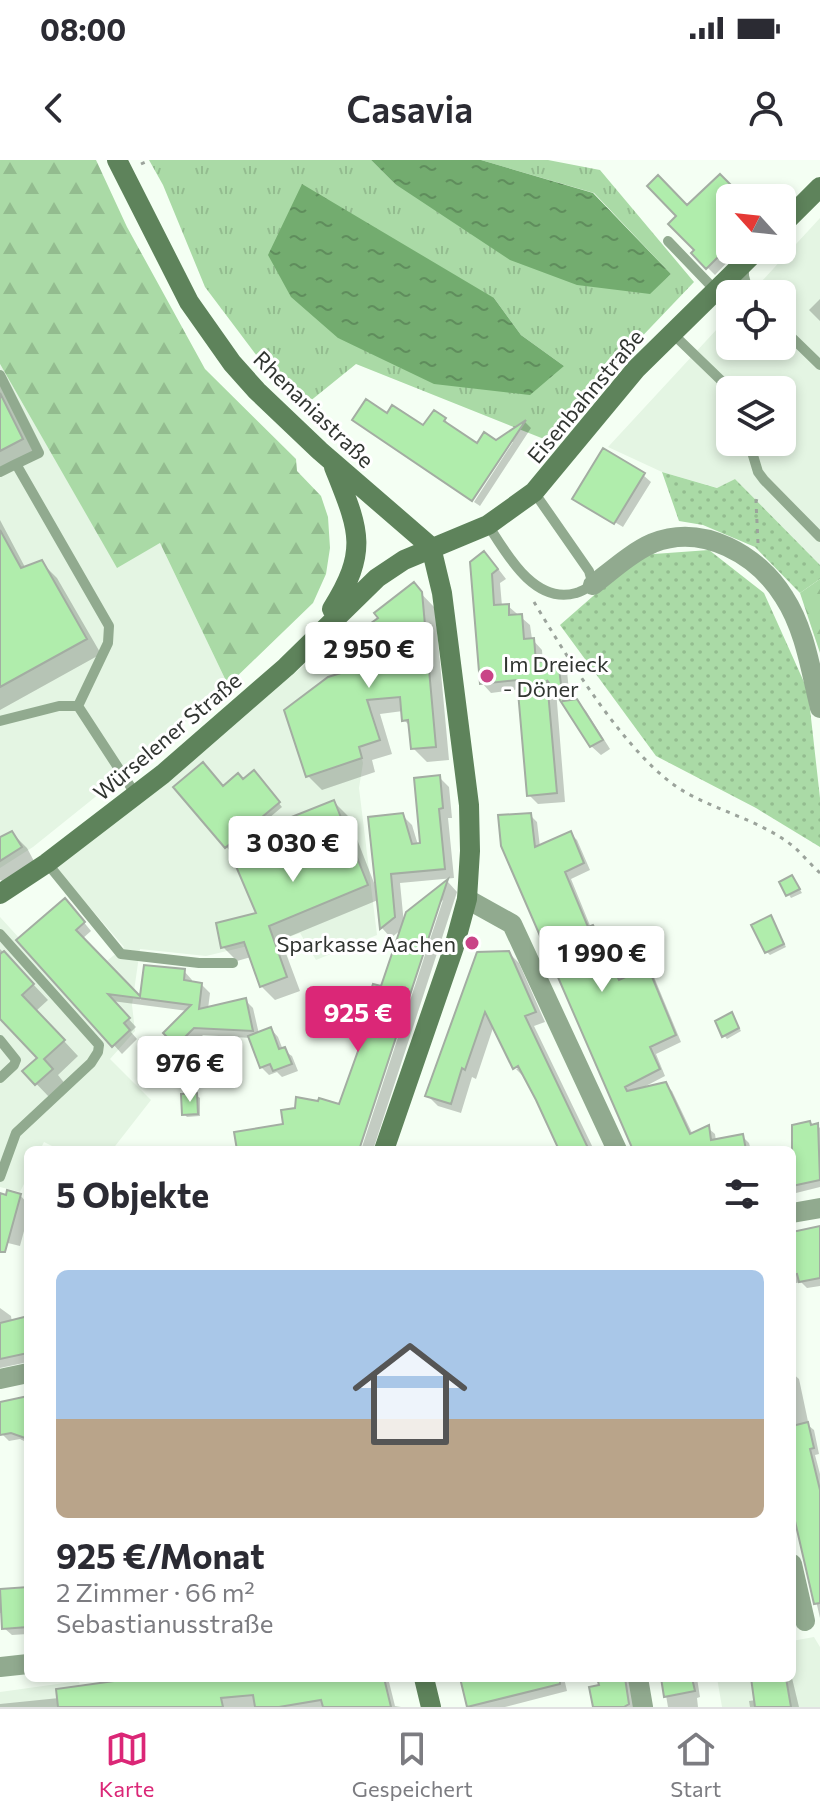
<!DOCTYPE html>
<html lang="de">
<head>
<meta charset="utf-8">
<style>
	:root { --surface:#fff; --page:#f2f2f3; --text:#2b2b33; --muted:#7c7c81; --line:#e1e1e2; --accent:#db2777 }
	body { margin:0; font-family:Commissioner,sans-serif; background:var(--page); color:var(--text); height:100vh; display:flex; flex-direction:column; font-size:30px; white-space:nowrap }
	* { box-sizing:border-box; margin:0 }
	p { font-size:26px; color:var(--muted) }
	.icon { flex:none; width:44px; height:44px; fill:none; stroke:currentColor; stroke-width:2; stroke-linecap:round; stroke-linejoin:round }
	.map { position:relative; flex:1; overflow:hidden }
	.panel { position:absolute; left:24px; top:986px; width:772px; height:536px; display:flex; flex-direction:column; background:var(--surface); border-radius:12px; box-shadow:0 4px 12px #0003 }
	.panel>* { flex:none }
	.needle { width:52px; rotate:297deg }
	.controls { position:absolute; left:716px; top:24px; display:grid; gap:16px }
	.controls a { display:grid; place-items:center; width:80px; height:80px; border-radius:12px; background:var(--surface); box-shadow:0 4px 12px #0003; font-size:40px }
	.price { position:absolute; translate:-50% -68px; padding:0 18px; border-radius:8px; background:#fff; color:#222; font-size:26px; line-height:52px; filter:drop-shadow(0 2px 4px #0008) }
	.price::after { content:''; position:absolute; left:50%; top:48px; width:24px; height:18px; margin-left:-12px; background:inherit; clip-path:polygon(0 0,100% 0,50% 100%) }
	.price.active { background:var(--accent); color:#fff }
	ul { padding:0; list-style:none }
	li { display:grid; align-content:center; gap:16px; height:424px; padding:0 32px }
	li span { display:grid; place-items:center; height:248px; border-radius:12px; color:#555 }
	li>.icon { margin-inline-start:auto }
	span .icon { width:144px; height:144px; fill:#fffc; stroke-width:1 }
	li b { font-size:34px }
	h2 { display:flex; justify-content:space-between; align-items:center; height:96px; padding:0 32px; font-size:34px }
	.status { display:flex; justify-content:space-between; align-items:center; height:56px; padding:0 40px; background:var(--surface); direction:ltr }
	.status svg { height:22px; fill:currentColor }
	header { display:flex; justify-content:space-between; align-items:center; height:104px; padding:0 32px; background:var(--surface); font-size:36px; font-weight:600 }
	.menu { display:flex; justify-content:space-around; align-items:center; height:112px; border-top:2px solid var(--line); background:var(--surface); font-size:22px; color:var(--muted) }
	.menu a { display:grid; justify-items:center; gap:4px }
	.menu .active { color:var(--accent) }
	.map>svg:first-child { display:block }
	.built { fill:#e4f5e3; fill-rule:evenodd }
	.grass { fill:url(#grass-dots) }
	.forest { fill:url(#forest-firs) }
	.park { fill:url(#park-tufts); fill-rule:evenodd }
	.water { fill:url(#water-ripples) }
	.shadow { fill:#0003 }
	.building { fill:#b0edac; stroke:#a3ada2; stroke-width:2 }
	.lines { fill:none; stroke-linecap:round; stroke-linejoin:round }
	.path { stroke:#9ba39b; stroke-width:3; stroke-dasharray:4 6; stroke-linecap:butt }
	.service { stroke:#91aa8f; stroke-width:10 }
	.minor { stroke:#91aa8f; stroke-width:20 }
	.secondary { stroke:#5e835b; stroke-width:20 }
	.poi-dot { fill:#c94487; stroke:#fff; stroke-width:3 }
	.labels { text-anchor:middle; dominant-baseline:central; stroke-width:6; stroke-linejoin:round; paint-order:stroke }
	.street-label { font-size:22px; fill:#313531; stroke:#fff }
	.poi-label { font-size:22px; fill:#313531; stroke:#fff; text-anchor:start }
</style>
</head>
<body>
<div class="status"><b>08:00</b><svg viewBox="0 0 49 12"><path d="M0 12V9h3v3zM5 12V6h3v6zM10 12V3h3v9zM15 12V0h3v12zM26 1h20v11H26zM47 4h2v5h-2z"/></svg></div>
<header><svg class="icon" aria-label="back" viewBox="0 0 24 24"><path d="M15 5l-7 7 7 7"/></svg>Casavia<svg class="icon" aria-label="person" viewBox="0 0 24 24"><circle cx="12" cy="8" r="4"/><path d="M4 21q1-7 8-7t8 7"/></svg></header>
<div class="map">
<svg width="820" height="1547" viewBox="0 0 820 1547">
	<defs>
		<pattern id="grass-dots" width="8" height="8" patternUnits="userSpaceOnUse" patternTransform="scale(2)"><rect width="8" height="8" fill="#aadaa6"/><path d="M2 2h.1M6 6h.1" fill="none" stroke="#93bc8f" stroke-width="1.8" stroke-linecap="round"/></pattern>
		<pattern id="forest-firs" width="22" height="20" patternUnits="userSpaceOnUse" patternTransform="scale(2)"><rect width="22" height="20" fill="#aadaa6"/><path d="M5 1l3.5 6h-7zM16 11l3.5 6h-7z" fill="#93bc8f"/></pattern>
		<pattern id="park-tufts" width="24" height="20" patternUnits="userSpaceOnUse" patternTransform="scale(2)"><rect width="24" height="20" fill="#aadaa6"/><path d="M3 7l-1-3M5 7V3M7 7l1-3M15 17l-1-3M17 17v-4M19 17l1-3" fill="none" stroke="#93bc8f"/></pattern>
		<pattern id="water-ripples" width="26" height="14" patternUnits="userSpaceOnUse" patternTransform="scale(2)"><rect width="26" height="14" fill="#73ac6f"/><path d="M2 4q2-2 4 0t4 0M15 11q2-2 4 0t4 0" fill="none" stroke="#5f8d5c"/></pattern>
	</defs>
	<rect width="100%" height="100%" fill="#f4fff3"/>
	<path class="built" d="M820 58V405L735 319 718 328 662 312 608 287 730 155V186H782V134H750ZM730 230H782V282H730Z
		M0 204 117 407 160 383 228 525 150 593 33 687 0 708Z
		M333 482 357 508 371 548 359 587 363 603 359 628 377 775 316 800 300 773 253 790 248 786 206 796 140 789 132 845 135 871 110 899 151 940 112 990H60L44 982 40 990H28V1016L20 1032 0 1027V757L41 802 97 809 124 787 55 707Z
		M814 1477 820 1487V1547H722L717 1518H792V1481Z
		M79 1521 83 1547H0V1532Z"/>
	<path class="grass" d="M662 312 717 328 735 319 820 405V419L800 433 755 387 703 365 679 361Z
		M709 390 764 433 808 531 820 638V687L756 648 656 596 560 465 640 395Z"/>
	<path class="forest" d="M0 0H96L127 67 205 209 296 299 297 311 321 336 328 357 330 388 326 414 313 443 228 525 160 383 117 408 0 204Z
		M820 419V493L800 433Z"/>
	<path class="park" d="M149 0H371L395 24 650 133 671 114 594 33 481 0H548L600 10 694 122 544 279 356 204 309 242 266 208 205 127 163 25ZM494 138 521 175 564 206 338 178Z"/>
	<path class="water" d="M371 0H481L593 33 671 114 650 134 577 125 510 100 395 24Z
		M302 24 494 138 521 175 564 206 530 235 434 224 338 178 291 137 268 95Z"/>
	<path class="shadow" d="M719 17 741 38H730V90H739L715 115 693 93 697 90 688 47Z
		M820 139V161L809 150Z
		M0 224 33 291 0 308Z
		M388 256 424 268 445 259 450 268 477 286 496 282 525 262 531 268 480 346 474 342 513 282H508L471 340 355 260Z
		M643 315 651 322 623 367 581 342V344L575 339Z
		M0 360 26 409 42 403 57 418 101 494 0 550Z
		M493 402 506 419 500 423 502 446H508L530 465 532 479 542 490 543 504 557 502 567 511 570 542 576 541 586 551 610 589 601 595 591 586 556 530 565 642 538 644 529 635 520 529 491 533 482 523Z
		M413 425 435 448 449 600 427 602 413 588 411 567 404 560 403 551 380 554 392 594 372 600 375 612 322 630 308 616 371 506 381 458Z
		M257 617 282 647 230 691 176 627 223 628Z
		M439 617 449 627 452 658H448L454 718 400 723 404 764 408 753 448 722 457 732 373 990H361L443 740 437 746 357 990H239L286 965 340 946 402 769 391 778 382 768 378 740 281 780 300 831 275 840 261 826 251 797 237 801 223 787 259 755 284 683 334 642 348 656 376 728 402 655 412 665 418 685 422 684Z
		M530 655 537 662 540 687 570 673 577 680 590 710 571 719 591 768 600 774 622 821 647 810 654 817 681 882 656 894 665 916 644 927 665 924 672 931 693 975 708 968 715 974 716 981 742 976 749 983 751 990H635L503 686Z
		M12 673 27 688 35 703 6 722 0 720V679Z
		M795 721 802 733 791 738 782 723Z
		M73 749 91 771 82 779 141 840 145 807 184 811 192 820V823L201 824 210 833 208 849 245 840 253 848 259 874 271 869 278 877 283 890 292 896 298 911 282 917 277 912 269 915 261 907 251 878 203 875 186 893 166 873 188 851 112 841 136 867 131 872 137 879 122 894 19 780Z
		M773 760 786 787 770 795 767 792Z
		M0 789 48 840 36 851 78 896 58 915 66 925 51 939 25 912 39 898 0 856Z
		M509 793 519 803 545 862 534 866 594 990H558L556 985 558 984 525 918 516 909 528 903 515 907 494 865 476 919 472 917 461 953 438 946 428 936Z
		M734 858 741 871 727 879 724 875Z
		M176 889 192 905 178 918 163 902Z
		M196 935 200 938V956L187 957 184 954Z
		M817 965 820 968V1027L792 1034V996Z
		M0 1035H20L28 1044V1056L20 1086 0 1081Z
		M820 1068V1126L807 1128 801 1122 792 1124V1074Z
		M0 1148 11 1156 12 1162 28 1158V1202L0 1208Z
		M792 1213 799 1219 809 1266 814 1270 819 1294 815 1295 820 1314V1458L792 1336Z
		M28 1238V1293L26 1282 20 1279 9 1281 2 1274 0 1264V1244Z
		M25 1429 28 1432V1474L12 1475 4 1468 3 1453H0V1431Z
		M156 1518H388L395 1546 401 1547H0V1544L59 1538Z
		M462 1518H564L567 1531 505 1547H468Z
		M606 1518H627L630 1522 634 1547H594Z
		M663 1518H697L700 1537 697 1538 698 1547H668Z
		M753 1518H792L799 1547H750L749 1541 756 1540Z"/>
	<path class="building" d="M720 14 744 38H730V85L706 109 691 93 694 90 668 64 676 56 647 26 658 15 687 45Z
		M0 233 23 279 0 291Z
		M366 239 387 253 392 245 423 265 434 250 446 258 444 261 477 283 484 272 496 280 526 260 472 341 352 260Z
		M603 288 645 313 614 364 572 339Z
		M0 370 21 408 42 400 87 479 0 527Z
		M484 391 498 409 492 414 494 445 509 444V455L522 454 524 479 534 478 536 502 558 500 563 541 577 539 603 580 590 587 547 520 557 633 527 636 517 520 480 524 470 402Z
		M414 422 422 432 436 587 411 589 408 560 402 561 400 537 367 540 380 580 359 587 362 598 306 617 284 550 328 517 367 505 349 479 378 458 374 453Z
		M203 602 223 626 238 613 243 619 254 610 280 642 225 688 173 627Z
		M440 615 443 648 439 649 445 709 391 714 395 757 380 769 368 657 403 653 412 684 420 683 414 618Z
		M334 640 368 725 269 766 287 817 260 827 244 782 221 788 216 763 256 753 235 704 282 682 284 660Z
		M531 653 535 687 571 671 584 703 565 712 588 767 593 765 619 820 648 807 676 875 650 887 660 909 625 927 627 931 666 922 690 974 709 965 711 980 743 974 746 990H633L501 686 498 655Z
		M12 671 22 687 0 701V677Z
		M792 715 800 729 786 736 779 722Z
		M448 719 359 990H237L234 972 283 964 281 950 295 948 296 937 318 941 319 938 339 944 363 877 360 869 363 859H361L373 824 381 826 406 752Z
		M65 738 85 762 76 770 140 836 144 805 185 809 184 820 202 823 199 849 246 838 253 871 194 868 176 886 163 873 191 845 108 834 130 858 124 863 130 870 112 887 16 780Z
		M771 755 784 784 765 793 751 765Z
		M4 791 34 824 22 835 65 880 44 899 53 909 35 925 22 911 37 898 0 859V794Z
		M509 791 536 852 525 856 589 990H559L536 940 518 906 513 909 485 852 465 910 462 908 451 944 425 936 477 792Z
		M732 852 739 868 722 877 715 861Z
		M271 867 279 889 285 887 292 904 273 911 270 904 260 908 248 876Z
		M176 886 188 899 172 914 160 902Z
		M197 933 198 954 182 955 181 934Z
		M810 961 811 965 818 963 820 1020 792 1026V965Z
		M7 1030 21 1034 5 1092H0V1033L6 1035Z
		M820 1066V1118L799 1122 797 1114 792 1115V1072Z
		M28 1156V1193L0 1199V1163Z
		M28 1236V1279L11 1273 0 1275V1242Z
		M808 1262 814 1288 810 1289 820 1330V1443L814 1444 792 1348V1266Z
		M28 1427V1467L2 1469 0 1429Z
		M136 1518H384L391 1547H323L321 1540 279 1547H255L253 1535 221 1538 223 1547H58L56 1529Z
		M460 1518H560V1524L467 1547Z
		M597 1518H625L629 1544 624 1547H593L589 1527 599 1525Z
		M661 1518H692L695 1531 664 1537Z
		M751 1518H786L791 1547H755Z"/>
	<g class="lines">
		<path class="path" d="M141 4 150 0
			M758 383 756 342 758 335
			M534 442C567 497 629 600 685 632 720 652 762 661 794 687 803 695 811 705 820 713"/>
		<path class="service" d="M668 81 716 131
			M744 105V116L749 134
			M782 168 820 205
			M672 173 731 230
			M0 215 39 293 16 304
			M749 282 758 312 764 320 820 377
			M0 312 16 304 109 466 108 483 78 546
			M488 365C506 393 534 445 576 433 581 432 588 427 593 425L589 411 534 332
			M0 561 59 546H78L136 635
			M47 703 121 794 199 803H233
			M0 774 99 885 98 892 91 903 16 973 0 1017
			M0 880 16 900 14 905 0 918"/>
		<path class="minor" d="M593 425C611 411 632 392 653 383 703 363 758 395 784 437 805 469 811 512 820 548
			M467 739 512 764 617 990
			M792 1053 820 1048
			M0 1219 28 1213
			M792 1404 805 1461
			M0 1507 28 1504
			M638 1518 643 1547"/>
		<path class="secondary" d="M117 0 189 142 232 203 257 231 320 291 431 387
			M782 65 820 27
			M332 449C370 389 358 368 334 307
			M0 734 47 703 163 614 286 507 377 418 404 400 488 365 534 332 636 209 757 90
			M384 990 454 787 467 739 470 691 469 645 442 433 431 387
			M424 1518 431 1547"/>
	</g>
	<g class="poi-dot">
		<circle cx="487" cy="516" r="8"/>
		<circle cx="472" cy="783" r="8"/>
	</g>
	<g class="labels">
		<g class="street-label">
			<text transform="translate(585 236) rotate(-50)">Eisenbahnstraße</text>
			<text transform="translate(314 249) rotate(44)">Rhenaniastraße</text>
			<text transform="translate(167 576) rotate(-40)">Würselener Straße</text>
		</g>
		<g class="poi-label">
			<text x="503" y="503">Im Dreieck<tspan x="503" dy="25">- Döner</tspan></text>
			<text x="456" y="783" text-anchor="end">Sparkasse Aachen</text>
		</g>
	</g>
</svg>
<div class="controls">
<a><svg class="needle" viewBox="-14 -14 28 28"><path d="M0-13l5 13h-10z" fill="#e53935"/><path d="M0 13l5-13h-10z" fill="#7c7c81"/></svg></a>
<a><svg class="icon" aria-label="locate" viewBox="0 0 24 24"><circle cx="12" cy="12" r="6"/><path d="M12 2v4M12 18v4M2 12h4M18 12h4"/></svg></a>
<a><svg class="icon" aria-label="layers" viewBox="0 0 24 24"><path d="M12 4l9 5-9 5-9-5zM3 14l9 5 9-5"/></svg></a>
</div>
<b class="price" style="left:369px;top:530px">2 950 €</b>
<b class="price" style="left:293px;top:724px">3 030 €</b>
<b class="price" style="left:602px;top:834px">1 990 €</b>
<b class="price active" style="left:358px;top:894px">925 €</b>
<b class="price" style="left:190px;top:944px">976 €</b>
<section class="panel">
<h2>5 Objekte<svg class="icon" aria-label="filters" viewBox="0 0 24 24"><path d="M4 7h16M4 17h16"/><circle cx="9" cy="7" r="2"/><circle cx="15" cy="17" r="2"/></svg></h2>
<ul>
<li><span style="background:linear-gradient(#a9c7e8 60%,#b9a48a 0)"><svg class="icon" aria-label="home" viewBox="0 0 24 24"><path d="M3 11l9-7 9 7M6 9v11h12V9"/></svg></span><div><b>925 €/Monat</b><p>2 Zimmer · 66 m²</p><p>Sebastianusstraße</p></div></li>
</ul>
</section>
</div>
<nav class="menu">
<a class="active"><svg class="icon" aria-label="map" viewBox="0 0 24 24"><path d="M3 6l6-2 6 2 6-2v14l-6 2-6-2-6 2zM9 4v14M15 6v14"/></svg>Karte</a>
<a><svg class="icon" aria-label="saved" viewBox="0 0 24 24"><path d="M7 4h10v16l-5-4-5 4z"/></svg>Gespeichert</a>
<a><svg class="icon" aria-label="home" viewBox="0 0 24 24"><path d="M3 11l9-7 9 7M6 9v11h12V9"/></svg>Start</a>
</nav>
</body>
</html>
